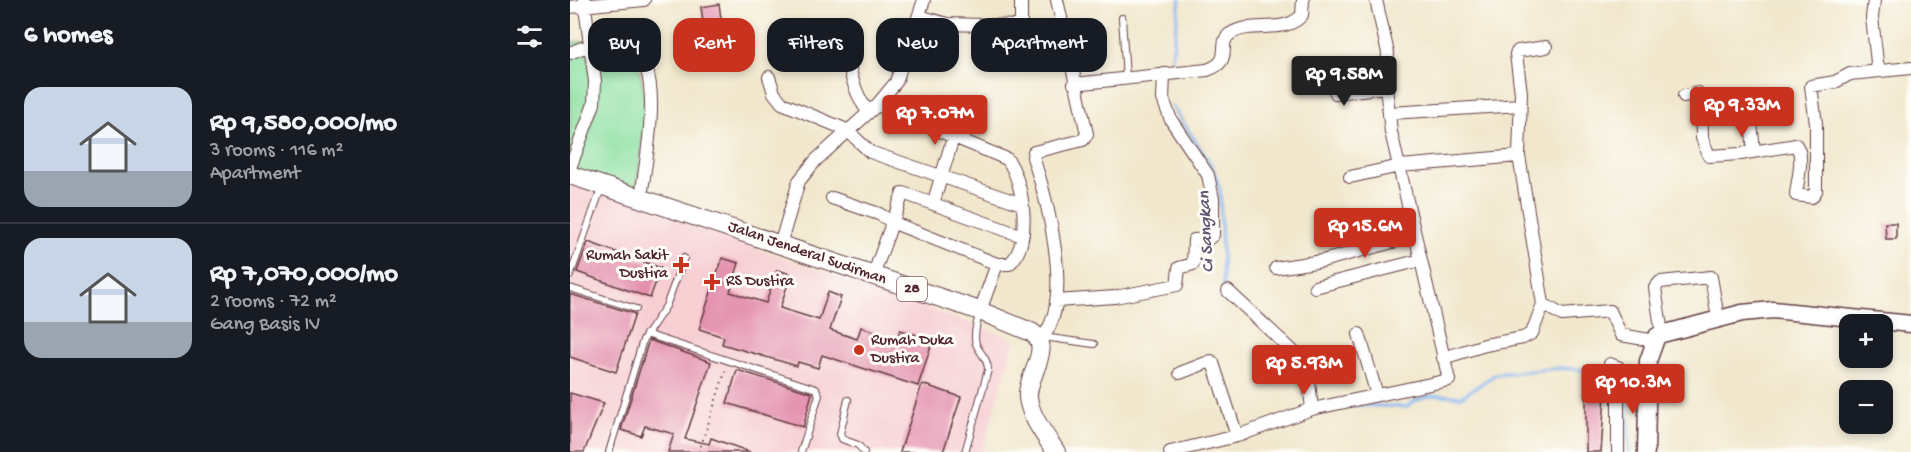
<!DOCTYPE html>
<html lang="en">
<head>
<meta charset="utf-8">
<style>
	:root { --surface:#171b24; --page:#242831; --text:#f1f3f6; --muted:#9ea1a6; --line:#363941; --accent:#c8321e }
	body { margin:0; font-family:"Gochi Hand",sans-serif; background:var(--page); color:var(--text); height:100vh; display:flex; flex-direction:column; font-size:22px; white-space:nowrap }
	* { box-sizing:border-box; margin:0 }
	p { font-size:20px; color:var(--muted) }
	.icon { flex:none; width:33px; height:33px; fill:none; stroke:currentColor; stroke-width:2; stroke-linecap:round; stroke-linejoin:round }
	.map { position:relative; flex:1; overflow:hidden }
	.side { display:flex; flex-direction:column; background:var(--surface); width:570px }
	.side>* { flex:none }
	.top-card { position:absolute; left:18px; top:18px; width:570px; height:54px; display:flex; gap:12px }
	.tools { position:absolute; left:1269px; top:314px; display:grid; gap:12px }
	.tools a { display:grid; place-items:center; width:54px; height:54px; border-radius:12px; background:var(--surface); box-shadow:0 3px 9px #0003; font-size:30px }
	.price { position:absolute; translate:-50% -51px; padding:0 14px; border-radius:6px; background:var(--accent); color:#fff; font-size:20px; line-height:39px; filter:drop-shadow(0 2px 3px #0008) }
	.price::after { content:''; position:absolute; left:50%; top:36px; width:18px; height:14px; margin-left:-9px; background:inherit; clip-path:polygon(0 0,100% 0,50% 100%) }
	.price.current { background:#222; color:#fff }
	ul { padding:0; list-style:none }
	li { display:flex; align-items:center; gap:18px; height:150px; padding:0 24px }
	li+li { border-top:2px solid var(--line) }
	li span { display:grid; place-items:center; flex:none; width:168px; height:120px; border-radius:18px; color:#555 }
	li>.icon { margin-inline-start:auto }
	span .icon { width:72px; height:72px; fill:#fffc; stroke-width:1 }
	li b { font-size:26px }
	h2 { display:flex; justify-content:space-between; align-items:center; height:72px; padding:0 24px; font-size:26px }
	.chip { padding:0 21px; border-radius:18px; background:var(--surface); box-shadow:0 3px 9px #0003; font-size:21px; line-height:54px }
	.chip.current { background:var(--accent); color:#fff }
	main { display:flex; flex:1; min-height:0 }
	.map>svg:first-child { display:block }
	.built { fill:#f7cfd3 }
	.green { fill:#8ce0a2; stroke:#6b8066; stroke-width:1.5 }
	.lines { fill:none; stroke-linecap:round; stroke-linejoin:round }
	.stream { stroke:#87b6f2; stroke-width:3 }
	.building { fill:#e491ae }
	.service-casing { stroke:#633d43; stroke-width:8 }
	.minor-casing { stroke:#633d43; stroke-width:14 }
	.secondary-casing { stroke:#633d43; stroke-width:19 }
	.primary-casing { stroke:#633d43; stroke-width:20 }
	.path { stroke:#633d43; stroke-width:2; stroke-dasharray:1.5 4.5; stroke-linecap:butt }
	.service { stroke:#fff; stroke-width:6 }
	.minor { stroke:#fff; stroke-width:12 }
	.secondary { stroke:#fff; stroke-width:16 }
	.primary { stroke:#fff; stroke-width:18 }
	.poi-dot { fill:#c8321e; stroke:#fdfcf7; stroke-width:2 }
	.labels { text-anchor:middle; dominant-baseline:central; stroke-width:6; stroke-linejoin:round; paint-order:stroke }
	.shield { fill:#fdfcf7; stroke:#806168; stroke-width:1.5 }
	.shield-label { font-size:15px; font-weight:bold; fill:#4a1f2b }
	.street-label { font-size:16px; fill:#4a1f2b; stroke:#fdfcf7 }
	.poi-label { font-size:16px; fill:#4a1f2b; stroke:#fdfcf7; text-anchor:start }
	.water-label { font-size:18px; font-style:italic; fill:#5f5471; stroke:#fdfcf7 }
</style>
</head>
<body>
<main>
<section class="side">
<h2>6 homes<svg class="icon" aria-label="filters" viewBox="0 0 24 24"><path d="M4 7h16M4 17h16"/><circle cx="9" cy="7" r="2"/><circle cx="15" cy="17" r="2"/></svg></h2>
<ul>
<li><span style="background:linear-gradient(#c9d6e8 70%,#9aa5b1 0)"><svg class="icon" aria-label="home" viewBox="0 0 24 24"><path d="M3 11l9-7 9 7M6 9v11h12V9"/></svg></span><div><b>Rp 9,580,000/mo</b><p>3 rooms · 116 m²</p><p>Apartment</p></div></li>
<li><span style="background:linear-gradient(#c9d6e8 70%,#9aa5b1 0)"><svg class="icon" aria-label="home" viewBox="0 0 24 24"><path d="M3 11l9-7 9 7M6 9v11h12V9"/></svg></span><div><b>Rp 7,070,000/mo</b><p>2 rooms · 72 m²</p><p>Gang Basis IV</p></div></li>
</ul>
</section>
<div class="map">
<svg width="1341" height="452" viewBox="0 0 1341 452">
	<rect width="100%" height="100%" fill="#fdfcf7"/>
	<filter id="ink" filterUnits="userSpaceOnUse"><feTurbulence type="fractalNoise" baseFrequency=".0167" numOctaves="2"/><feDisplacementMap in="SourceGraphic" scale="12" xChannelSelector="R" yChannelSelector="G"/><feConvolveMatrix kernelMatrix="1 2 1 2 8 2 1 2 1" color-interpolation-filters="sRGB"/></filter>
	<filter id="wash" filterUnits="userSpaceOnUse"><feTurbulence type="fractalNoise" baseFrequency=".008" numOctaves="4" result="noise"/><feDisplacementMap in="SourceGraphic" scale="24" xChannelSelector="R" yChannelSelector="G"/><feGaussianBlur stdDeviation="1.35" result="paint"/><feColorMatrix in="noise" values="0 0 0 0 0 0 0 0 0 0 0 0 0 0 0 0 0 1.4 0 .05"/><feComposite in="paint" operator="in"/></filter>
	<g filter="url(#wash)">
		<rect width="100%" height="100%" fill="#f1e7cc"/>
		<path class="built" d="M0 177 32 186 124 226 445 339 412 452H0Z"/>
		<path class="green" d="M56 40C85 84 74 144 65 193L0 172V42Z"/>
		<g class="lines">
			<path class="stream" d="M600 70 610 0
				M602 106 642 166 650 190 653 289
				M1052 373 1057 376 1058 381 1059 452
				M785 405 837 407C851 394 873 394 891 397L926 374 991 368 1046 373"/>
		</g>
		<g id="blocks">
			<path class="building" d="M149 4 153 33 135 35 131 7Z
				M1315 223H1326V239H1316Z
				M18 242 91 268 80 298 7 272Z
				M152 258 169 263 160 292 196 303 207 270 221 274 210 308 249 320 258 292 271 297 260 330 287 339 291 327 327 339 330 330 363 340 348 386 252 355 248 368 228 362 227 366 152 344 154 337 129 329Z
				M0 294 65 314 46 372 0 357Z
				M79 340 141 362 115 439 139 444 141 438 180 452H98L104 434 75 426 71 436 51 430Z
				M167 370 242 393 233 427 157 403Z
				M352 384 391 397 373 452H330Z
				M0 393 34 403 14 452H0Z
				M1016 394 1035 395 1031 452H1016Z"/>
		</g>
	</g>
	<g filter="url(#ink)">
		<use href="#blocks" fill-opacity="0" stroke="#633d43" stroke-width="1.5"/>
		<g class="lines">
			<defs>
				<path id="service" d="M552 18 556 78
					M0 276 32 186
					M0 288 66 309
					M76 334 246 389 249 395 231 452
					M473 337 524 344
					M278 400 270 434 272 439 288 445 294 452
					M39 452 73 340 96 306 114 258
					M395 452 418 370C418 358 410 354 406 344 403 334 407 324 409 314"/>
				<path id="minor" d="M1304 0 1302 18 1308 71
					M0 7 74 0
					M349 16 377 24 448 26 451 23V0
					M277 31C276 60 281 88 298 112
					M0 53C16 46 45 34 62 46 96 71 75 162 71 198
					M199 77 204 93 212 103 277 130 300 152 452 204
					M761 79 766 93 816 87
					M504 84 637 70C665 61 646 44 660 34 682 20 715 35 732 15L733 0
					M1114 96 1128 93 1131 96 1132 138 1139 156 1170 154 1226 145C1235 157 1227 181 1226 195L1242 197 1246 191V124L1241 86 1265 82 1280 74 1341 68
					M820 113 951 105
					M1180 113 1184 151
					M0 168 24 104 25 81 14 0
					M780 177 830 166 949 156
					M262 198 309 214 324 223 427 264H439C463 245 454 181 437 159L307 105
					M363 204 383 138
					M210 245 229 181 246 160 307 105 326 82 354 0
					M706 268 752 261 845 236
					M303 276 333 193 452 236
					M745 287 851 260
					M658 291 729 357 738 373 742 409
					M486 301 545 297 607 285 609 268 623 264 624 240 638 239 643 235V199L638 175 601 120 593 99 594 74
					M973 304 992 315 1040 311 1051 335 1085 341
					M410 311 427 264
					M789 334 807 395
					M1092 334 1085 288 1090 282 1141 277 1148 318
					M470 340C506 305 477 199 463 157L464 152 513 140 517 134 487 0
					M873 358 915 345 953 338 962 333 973 304 949 156 951 93 946 54 948 51 976 47
					M1040 364 1048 367V452
					M610 373 641 361 643 363 667 436
					M600 452 667 436 742 409 879 380 821 132 816 87 818 53 806 0"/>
				<path id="secondary" d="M1076 452 1078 361 1087 336 1092 334 1172 313 1203 310 1341 324"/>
				<path id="primary" d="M0 175 410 311 461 332C485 346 456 377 458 397 460 417 476 436 486 452"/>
			</defs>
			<use href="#service" class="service-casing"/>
			<use href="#minor" class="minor-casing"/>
			<use href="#secondary" class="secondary-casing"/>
			<use href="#primary" class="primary-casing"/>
			<path class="path" d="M129 452 156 369"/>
			<use href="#service" class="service"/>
			<use href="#minor" class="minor"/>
			<use href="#secondary" class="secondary"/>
			<use href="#primary" class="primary"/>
		</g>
	</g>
	<g class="poi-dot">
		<path d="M108 256h6v6h6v6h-6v6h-6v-6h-6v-6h6z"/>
		<path d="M139 273h6v6h6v6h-6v6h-6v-6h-6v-6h6z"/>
		<circle cx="289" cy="350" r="6"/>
	</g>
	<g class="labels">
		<rect class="shield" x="327" y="277" width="30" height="24" rx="4.5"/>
		<g class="shield-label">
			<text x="342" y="289">28</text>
		</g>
		<g class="street-label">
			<text transform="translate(237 254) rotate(19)">Jalan Jenderal Sudirman</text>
		</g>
		<g class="poi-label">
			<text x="98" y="256" text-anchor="end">Rumah Sakit<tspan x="98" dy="18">Dustira</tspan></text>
			<text x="156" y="282">RS Dustira</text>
			<text x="301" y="341">Rumah Duka<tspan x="301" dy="18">Dustira</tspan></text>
		</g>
		<g class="water-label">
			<text transform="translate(637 232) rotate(-93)">Ci Sangkan</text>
		</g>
	</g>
</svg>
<div class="tools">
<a>+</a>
<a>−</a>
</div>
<b class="price current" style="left:774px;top:107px">Rp 9.58M</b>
<b class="price" style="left:1172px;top:138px">Rp 9.33M</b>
<b class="price" style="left:365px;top:146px">Rp 7.07M</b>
<b class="price" style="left:795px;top:259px">Rp 15.6M</b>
<b class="price" style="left:734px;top:396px">Rp 5.93M</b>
<b class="price" style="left:1063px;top:415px">Rp 10.3M</b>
<div class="top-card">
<a class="chip">Buy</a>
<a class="chip current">Rent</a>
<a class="chip">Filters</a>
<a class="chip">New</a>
<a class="chip">Apartment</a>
</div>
</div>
</main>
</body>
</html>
